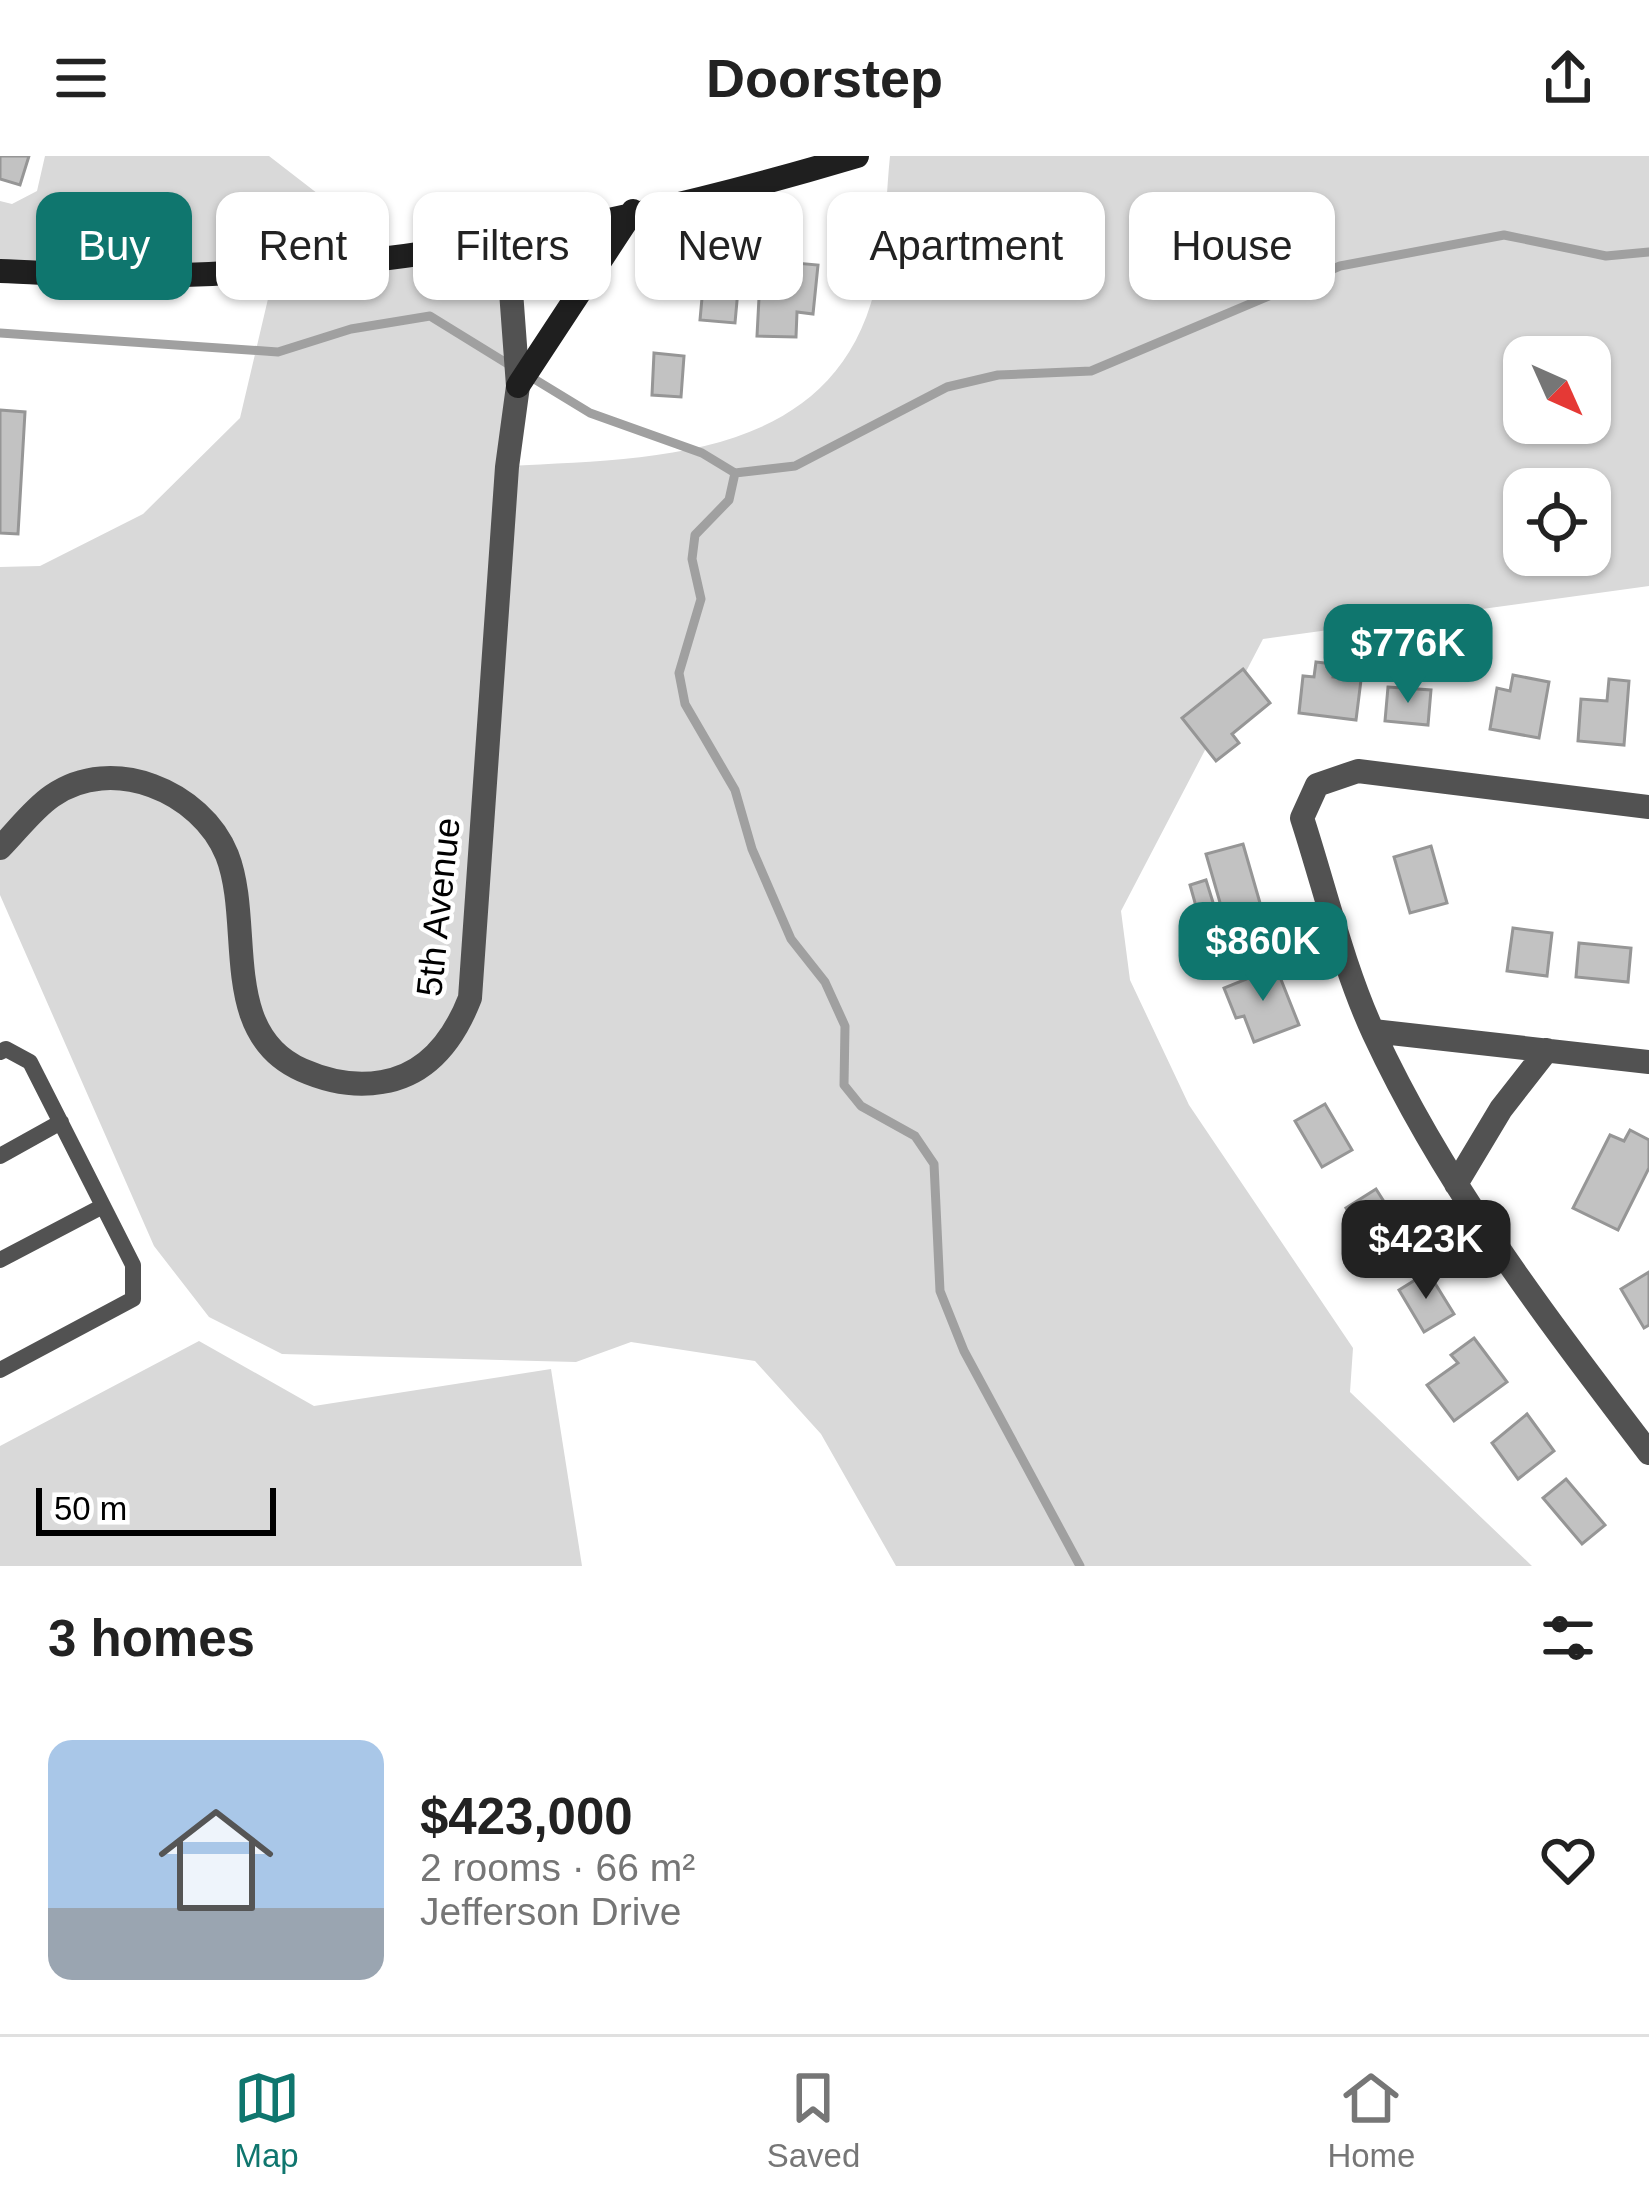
<!DOCTYPE html>
<html lang="en">
<head>
<meta charset="utf-8">
<style>
	:root { --surface:#fff; --page:#f2f2f2; --text:#222; --muted:#767676; --line:#e0e0e0; --accent:#0f766e }
	body { margin:0; font-family:Arial,sans-serif; background:var(--page); color:var(--text); height:100vh; display:flex; flex-direction:column; font-size:45px; white-space:nowrap }
	* { box-sizing:border-box; margin:0 }
	p { font-size:39px; color:var(--muted) }
	.icon { flex:none; width:66px; height:66px; fill:none; stroke:currentColor; stroke-width:2; stroke-linecap:round; stroke-linejoin:round }
	.map { position:relative; height:1410px; overflow:hidden }
	.sheet { display:flex; flex-direction:column; background:var(--surface); flex:1 }
	.sheet>* { flex:none }
	.guide { position:absolute; left:36px; top:36px; width:1578px; height:108px; display:flex; gap:24px }
	.needle { width:78px; rotate:135deg }
	.fabs { position:absolute; left:1503px; top:180px; display:grid; gap:24px }
	.fabs a { display:grid; place-items:center; width:108px; height:108px; border-radius:24px; background:var(--surface); box-shadow:0 3px 9px #0004; font-size:60px }
	.scale { position:absolute; left:36px; bottom:30px; width:240px; box-sizing:border-box; padding-left:12px; border:6px solid #000; border-top:0; font-size:33px; line-height:42px; white-space:nowrap; color:#000; -webkit-text-stroke:9px #fff; paint-order:stroke }
	.price { position:absolute; translate:-50% -102px; padding:0 27px; border-radius:24px; background:var(--accent); color:#fff; font-size:39px; line-height:78px; filter:drop-shadow(0 3px 6px #0008) }
	.price::after { content:''; position:absolute; left:50%; top:72px; width:36px; height:27px; margin-left:-18px; background:inherit; clip-path:polygon(0 0,100% 0,50% 100%) }
	.price.current { background:#222; color:#fff }
	ul { padding:0; list-style:none }
	li { display:flex; align-items:center; gap:36px; height:300px; padding:0 48px }
	li span { display:grid; place-items:center; flex:none; width:336px; height:240px; border-radius:24px; color:#555 }
	li>.icon { margin-inline-start:auto }
	span .icon { width:144px; height:144px; fill:#fffc; stroke-width:1 }
	li b { font-size:51px }
	h2 { display:flex; justify-content:space-between; align-items:center; height:144px; padding:0 48px; font-size:51px }
	.chip { padding:0 42px; border-radius:24px; background:var(--surface); box-shadow:0 3px 9px #0004; font-size:42px; line-height:108px }
	.chip.current { background:var(--accent); color:#fff }
	header { display:flex; justify-content:space-between; align-items:center; height:156px; padding:0 48px; background:var(--surface); font-size:54px; font-weight:700 }
	.tab-bar { display:flex; justify-content:space-around; align-items:center; height:168px; border-top:3px solid var(--line); background:var(--surface); font-size:33px; color:var(--muted) }
	.tab-bar a { display:grid; justify-items:center; gap:6px }
	.tab-bar .current { color:var(--accent) }
	.map>svg:first-child { display:block }
	.green { fill:#d9d9d9; fill-rule:evenodd }
	.lines { fill:none; stroke-linecap:round; stroke-linejoin:round }
	.stream { stroke:#a0a0a0; stroke-width:9 }
	.building { fill:#c2c2c2; stroke:#969696; stroke-width:3 }
	.lane { stroke:#525252; stroke-width:16 }
	.street { stroke:#525252; stroke-width:24 }
	.secondary { stroke:#1f1f1f; stroke-width:24 }
	.labels { text-anchor:middle; dominant-baseline:central; stroke-width:9; stroke-linejoin:round; paint-order:stroke }
	.street-label { font-size:36px; fill:#000; stroke:#fff }
</style>
</head>
<body>
<header><svg class="icon" aria-label="menu" viewBox="0 0 24 24"><path d="M4 6h16M4 12h16M4 18h16"/></svg>Doorstep<svg class="icon" aria-label="share" viewBox="0 0 24 24"><path d="M12 15V3M7 8l5-5 5 5M5 13v7h14v-7"/></svg></header>
<div class="map">
<svg width="1649" height="1410" viewBox="0 0 1649 1410">
	<rect width="100%" height="100%" fill="#fff"/>
	<path class="green" d="M45 0H269L397 99 507 81V310C656 302 842 305 878 119 886 80 886 39 890 0H1649V430L1263 483 1121 755 1130 824 1189 949 1353 1192 1350 1236 1532 1410H896L821 1278 755 1205 631 1186 576 1206 282 1198 209 1161 154 1090 0 739V411L40 410 143 358 240 262 275 113 0 115V45L12 48 37 35ZM1524 201H1590V267H1524ZM1524 333H1590V399H1524Z
		M199 1185 314 1250 551 1213 582 1410H0V1290Z"/>
	<g class="lines">
		<path class="stream" d="M0 177 278 196 351 173 430 160 511 210
			M526 218 590 257 702 297 735 317 795 310 947 231 998 219 1091 215 1340 110 1504 79 1606 100 1649 96
			M735 317 729 344 695 379 692 403 701 443 679 517 685 548 735 634 752 693 791 783 825 826 845 870 844 929 861 950 915 980 934 1008 940 1135 964 1195 1080 1410"/>
	</g>
	<path class="building" d="M0 0H29L20 29 0 23Z
		M761 104 818 109 813 158 797 156 796 181 757 180Z
		M705 109 740 112 735 167 700 164Z
		M654 197 684 200 681 241 652 239Z
		M0 254 25 256 18 378 0 377Z
		M1316 506 1334 508 1333 521 1361 524 1356 564 1299 557 1303 520 1314 521Z
		M1243 513 1270 547 1232 578 1239 587 1216 605 1182 562Z
		M1513 519 1549 526 1539 582 1490 573 1497 532 1510 535Z
		M1609 523 1629 525 1624 589 1578 585 1581 543 1607 545Z
		M1388 531 1431 534 1428 569 1385 565Z
		M1243 688 1260 747 1223 757 1206 698Z
		M1431 690 1447 747 1410 757 1394 701Z
		M1206 724 1216 756 1199 761 1190 729Z
		M1513 772 1552 777 1547 820 1507 815Z
		M1579 787 1631 792 1628 826 1576 821Z
		M1276 811 1299 869 1254 886 1244 860 1236 862 1224 832Z
		M1325 948 1352 994 1322 1011 1295 965Z
		M1630 974 1649 984V1012L1618 1074 1573 1052 1610 979 1624 985Z
		M1376 1033 1404 1077 1374 1097 1346 1052Z
		M1428 1116 1454 1158 1424 1176 1399 1134Z
		M1649 1116V1169L1644 1172 1621 1133Z
		M1474 1182 1507 1226 1454 1265 1427 1229 1458 1207 1451 1199Z
		M1527 1258 1554 1295 1518 1323 1492 1287Z
		M1566 1323 1605 1369 1582 1388 1543 1342Z"/>
	<g class="lines">
		<path class="lane" d="M0 896 6 893 30 906 133 1109V1143L0 1214
			M0 1000 61 966
			M0 1104 103 1050"/>
		<path class="street" d="M1649 651 1358 615 1317 629 1302 662C1325 733 1343 811 1374 878 1445 1031 1548 1164 1649 1297
			M0 692C16 676 33 653 52 640 112 598 201 635 227 699 254 768 218 877 302 914 327 925 354 931 382 926 427 919 454 883 470 842L507 311 518 230 507 81
			M1373 875 1649 906
			M1456 1028 1501 953 1547 894"/>
		<path class="secondary" d="M0 115C51 117 104 121 155 120 390 115 633 67 857 0
			M518 230 633 55"/>
	</g>
	<g class="labels">
		<g class="street-label">
			<text transform="translate(438 751) rotate(-84)">5th Avenue</text>
		</g>
	</g>
</svg>
<div class="fabs">
<a><svg class="needle" viewBox="-14 -14 28 28"><path d="M0-13l5 13h-10z" fill="#e53935"/><path d="M0 13l5-13h-10z" fill="#767676"/></svg></a>
<a><svg class="icon" aria-label="locate" viewBox="0 0 24 24"><circle cx="12" cy="12" r="6"/><path d="M12 2v4M12 18v4M2 12h4M18 12h4"/></svg></a>
</div>
<div class="scale">50 m</div>
<b class="price" style="left:1408px;top:550px">$776K</b>
<b class="price" style="left:1263px;top:848px">$860K</b>
<b class="price current" style="left:1426px;top:1146px">$423K</b>
<div class="guide">
<a class="chip current">Buy</a>
<a class="chip">Rent</a>
<a class="chip">Filters</a>
<a class="chip">New</a>
<a class="chip">Apartment</a>
<a class="chip">House</a>
</div>
</div>
<section class="sheet">
<h2>3 homes<svg class="icon" aria-label="filters" viewBox="0 0 24 24"><path d="M4 7h16M4 17h16"/><circle cx="9" cy="7" r="2"/><circle cx="15" cy="17" r="2"/></svg></h2>
<ul>
<li><span style="background:linear-gradient(#a9c7e8 70%,#9aa5b1 0)"><svg class="icon" aria-label="home" viewBox="0 0 24 24"><path d="M3 11l9-7 9 7M6 9v11h12V9"/></svg></span><div><b>$423,000</b><p>2 rooms · 66 m²</p><p>Jefferson Drive</p></div><svg class="icon" aria-label="heart" viewBox="0 0 24 24"><path d="M12 20l-8-8c-3-5 5-10 8-4 3-6 11-1 8 4z"/></svg></li>
</ul>
</section>
<nav class="tab-bar">
<a class="current"><svg class="icon" aria-label="map" viewBox="0 0 24 24"><path d="M3 6l6-2 6 2 6-2v14l-6 2-6-2-6 2zM9 4v14M15 6v14"/></svg>Map</a>
<a><svg class="icon" aria-label="saved" viewBox="0 0 24 24"><path d="M7 4h10v16l-5-4-5 4z"/></svg>Saved</a>
<a><svg class="icon" aria-label="home" viewBox="0 0 24 24"><path d="M3 11l9-7 9 7M6 9v11h12V9"/></svg>Home</a>
</nav>
</body>
</html>
